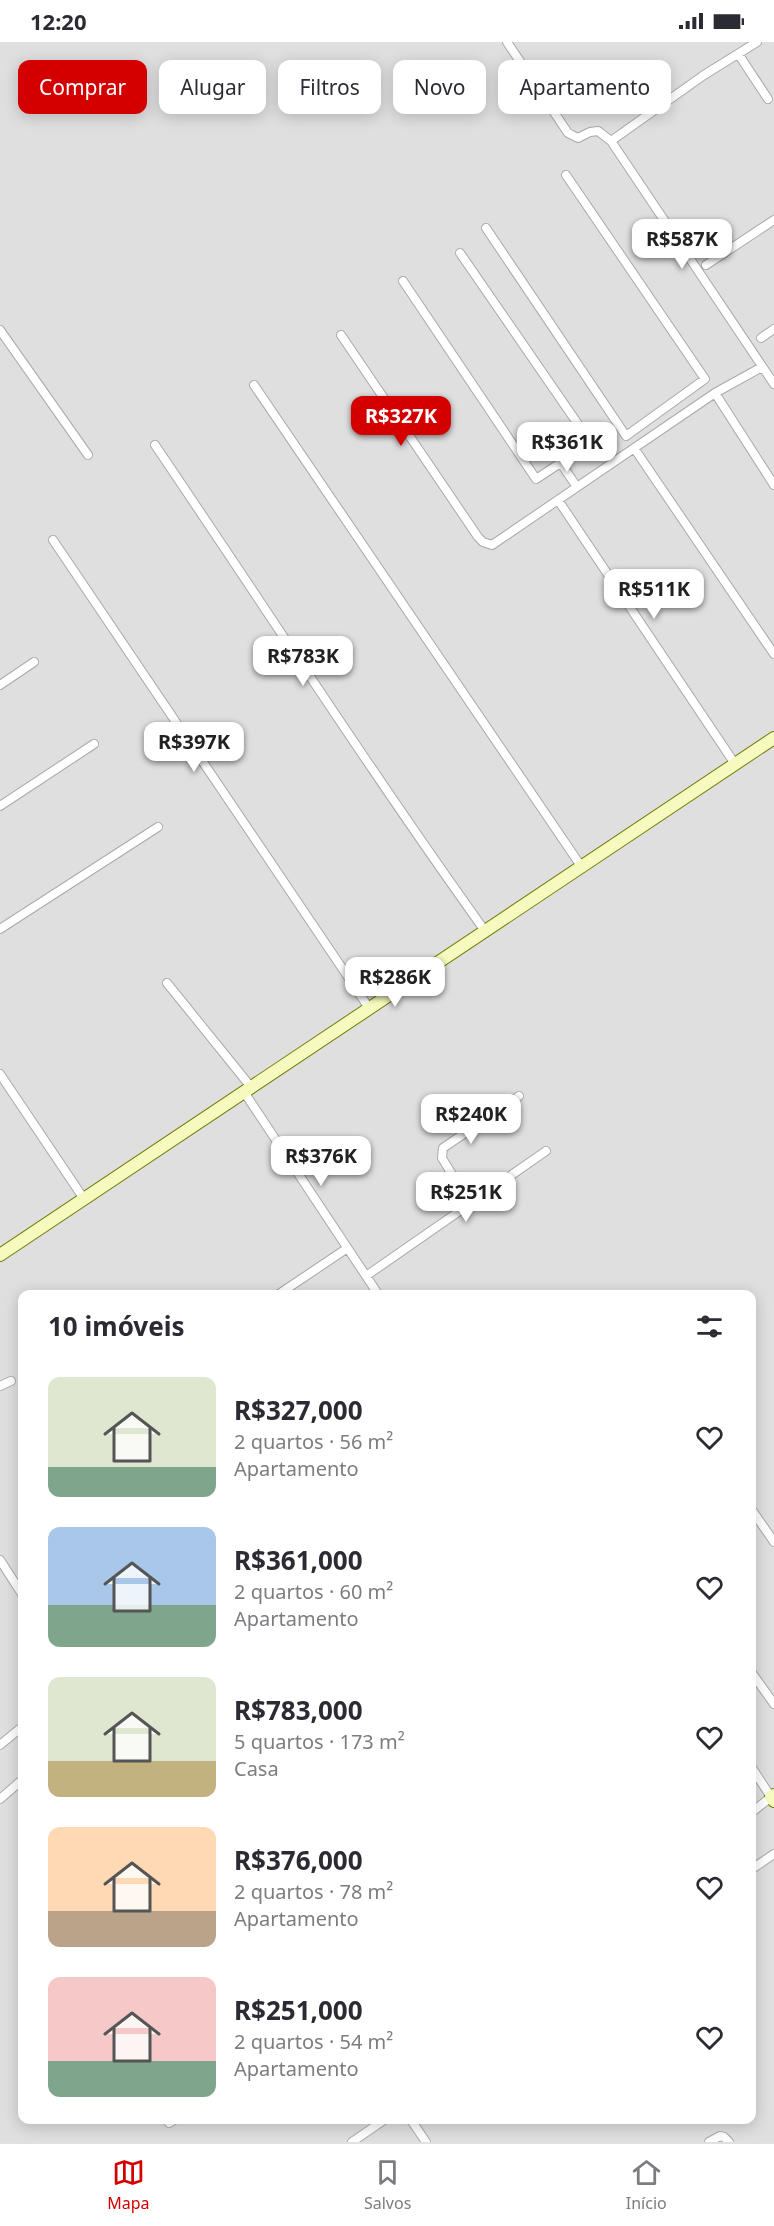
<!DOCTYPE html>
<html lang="pt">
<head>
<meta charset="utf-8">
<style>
	:root { --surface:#fff; --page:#f2f2f3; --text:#2b2b33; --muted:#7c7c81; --line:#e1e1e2; --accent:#d40000 }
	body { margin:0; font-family:"Noto Sans",sans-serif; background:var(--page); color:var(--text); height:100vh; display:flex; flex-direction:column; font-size:22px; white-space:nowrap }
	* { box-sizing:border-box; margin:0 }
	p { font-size:20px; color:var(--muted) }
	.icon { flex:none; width:33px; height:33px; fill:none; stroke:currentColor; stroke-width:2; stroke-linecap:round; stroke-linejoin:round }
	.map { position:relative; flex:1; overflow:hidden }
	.drawer { position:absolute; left:18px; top:1248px; width:738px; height:834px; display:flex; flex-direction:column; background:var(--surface); border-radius:12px; box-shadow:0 3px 15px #0003 }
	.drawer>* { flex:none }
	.top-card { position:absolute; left:18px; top:18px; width:738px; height:54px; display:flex; gap:12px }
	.price { position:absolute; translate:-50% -51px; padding:0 14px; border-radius:12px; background:#fff; color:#222; font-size:20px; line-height:39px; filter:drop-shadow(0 2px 3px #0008) }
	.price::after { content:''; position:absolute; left:50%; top:36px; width:18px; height:14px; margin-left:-9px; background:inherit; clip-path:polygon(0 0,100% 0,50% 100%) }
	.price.current { background:var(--accent); color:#fff }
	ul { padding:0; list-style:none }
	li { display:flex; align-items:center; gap:18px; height:150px; padding:0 30px }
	li span { display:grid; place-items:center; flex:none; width:168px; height:120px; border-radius:12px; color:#555 }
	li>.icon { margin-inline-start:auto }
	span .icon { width:72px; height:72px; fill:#fffc; stroke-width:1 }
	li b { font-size:26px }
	h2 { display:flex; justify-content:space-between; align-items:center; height:72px; padding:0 30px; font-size:26px }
	.chip { padding:0 21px; border-radius:12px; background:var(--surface); box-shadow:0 3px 15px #0003; font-size:21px; line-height:54px }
	.chip.current { background:var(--accent); color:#fff }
	.status { display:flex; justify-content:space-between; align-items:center; height:42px; padding:0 30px; background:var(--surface); direction:ltr }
	.status svg { height:16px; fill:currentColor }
	.tabs { display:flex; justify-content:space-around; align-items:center; height:84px; border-top:2px solid var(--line); background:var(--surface); font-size:16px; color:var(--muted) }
	.tabs a { display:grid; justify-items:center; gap:3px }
	.tabs .current { color:var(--accent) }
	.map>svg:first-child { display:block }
	.residential { fill:#e0dfdf; fill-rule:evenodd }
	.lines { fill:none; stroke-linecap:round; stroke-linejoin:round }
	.street-casing { stroke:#a9a9a9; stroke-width:10 }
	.secondary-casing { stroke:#707d05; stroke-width:14 }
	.street { stroke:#fff; stroke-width:8 }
	.secondary { stroke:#f7fabf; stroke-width:12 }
</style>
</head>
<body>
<div class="status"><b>12:20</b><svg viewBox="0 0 49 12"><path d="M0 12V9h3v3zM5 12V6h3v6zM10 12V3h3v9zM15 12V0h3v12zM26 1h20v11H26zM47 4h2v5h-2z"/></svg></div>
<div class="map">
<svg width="774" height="2100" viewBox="0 0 774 2100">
	<rect width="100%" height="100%" fill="#f2efe9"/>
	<path class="residential" d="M0 0H774V2100H0ZM22 1252H752V2078H22Z"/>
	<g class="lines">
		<defs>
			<path id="street" d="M507 0 568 91 578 96 590 90 598 89 611 99 774 342
				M739 13 768 57
				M611 99 704 33 757 0
				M486 186 626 394 705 337 566 133
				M706 223 774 178
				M403 239 536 437 591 401 460 211
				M0 288 88 413
				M341 293 478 495 483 500 492 503 715 351 762 325
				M761 296 774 287
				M254 343 581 824
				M715 351 774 443
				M155 403C265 565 371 730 485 889
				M634 406 774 612
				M560 420 577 445
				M558 458 735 722
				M53 498 369 966
				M0 643 34 620
				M0 764 94 702
				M0 887 158 785
				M167 941 251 1045
				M0 1032 84 1157
				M244 1050 378 1252
				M470 1162 442 1116 443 1106 519 1054
				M366 1234 546 1109
				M279 1252 346 1207
				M0 1344 11 1339
				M752 1468 774 1500
				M0 1518 22 1552
				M752 1631 774 1662
				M0 1703 22 1685
				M752 1726 771 1755 752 1770
				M0 1757 22 1738
				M752 1827 774 1812
				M411 2078 426 2100
				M169 2081 174 2078
				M352 2100 384 2078
				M709 2100 720 2094 724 2095 729 2100"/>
			<path id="secondary" d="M0 1213 774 696
				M774 1753 771 1755 774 1759"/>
		</defs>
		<use href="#street" class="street-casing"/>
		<use href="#secondary" class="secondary-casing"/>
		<use href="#street" class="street"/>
		<use href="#secondary" class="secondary"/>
	</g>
</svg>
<b class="price" style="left:682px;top:228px">R$587K</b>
<b class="price current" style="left:401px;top:405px">R$327K</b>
<b class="price" style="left:567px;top:431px">R$361K</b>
<b class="price" style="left:654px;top:578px">R$511K</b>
<b class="price" style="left:303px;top:645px">R$783K</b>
<b class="price" style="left:194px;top:731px">R$397K</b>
<b class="price" style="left:395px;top:966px">R$286K</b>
<b class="price" style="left:471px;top:1103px">R$240K</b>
<b class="price" style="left:321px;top:1145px">R$376K</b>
<b class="price" style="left:466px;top:1181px">R$251K</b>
<div class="top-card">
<a class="chip current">Comprar</a>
<a class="chip">Alugar</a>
<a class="chip">Filtros</a>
<a class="chip">Novo</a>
<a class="chip">Apartamento</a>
</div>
<section class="drawer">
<h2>10 imóveis<svg class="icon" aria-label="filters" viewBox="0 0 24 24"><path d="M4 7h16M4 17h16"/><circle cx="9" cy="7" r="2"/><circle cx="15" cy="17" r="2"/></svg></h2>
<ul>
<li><span style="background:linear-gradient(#dfe7d0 75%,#7fa58c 0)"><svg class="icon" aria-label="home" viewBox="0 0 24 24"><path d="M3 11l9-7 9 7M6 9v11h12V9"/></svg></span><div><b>R$327,000</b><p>2 quartos · 56 m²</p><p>Apartamento</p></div><svg class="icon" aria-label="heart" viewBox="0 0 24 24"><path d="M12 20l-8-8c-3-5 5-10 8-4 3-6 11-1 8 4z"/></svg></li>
<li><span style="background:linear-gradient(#a9c7e8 65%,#7fa58c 0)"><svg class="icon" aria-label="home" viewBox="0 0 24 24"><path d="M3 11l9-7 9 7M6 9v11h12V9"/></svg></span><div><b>R$361,000</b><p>2 quartos · 60 m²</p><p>Apartamento</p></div><svg class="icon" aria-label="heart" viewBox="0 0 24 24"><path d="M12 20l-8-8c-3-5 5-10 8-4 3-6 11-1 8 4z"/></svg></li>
<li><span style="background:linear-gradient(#dfe7d0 70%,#c2b280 0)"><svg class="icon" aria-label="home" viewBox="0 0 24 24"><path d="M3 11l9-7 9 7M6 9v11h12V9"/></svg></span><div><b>R$783,000</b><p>5 quartos · 173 m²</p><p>Casa</p></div><svg class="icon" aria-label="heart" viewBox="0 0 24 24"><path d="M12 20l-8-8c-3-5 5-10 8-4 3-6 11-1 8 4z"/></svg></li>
<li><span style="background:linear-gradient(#ffd9b3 70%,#b9a48a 0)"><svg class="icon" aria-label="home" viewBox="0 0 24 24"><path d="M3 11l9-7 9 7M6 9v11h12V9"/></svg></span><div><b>R$376,000</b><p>2 quartos · 78 m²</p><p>Apartamento</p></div><svg class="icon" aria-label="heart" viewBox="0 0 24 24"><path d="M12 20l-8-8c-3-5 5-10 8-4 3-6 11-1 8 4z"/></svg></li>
<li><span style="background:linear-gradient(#f6c9c9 70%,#7fa58c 0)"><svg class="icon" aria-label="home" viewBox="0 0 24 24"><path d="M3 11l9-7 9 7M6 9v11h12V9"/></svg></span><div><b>R$251,000</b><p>2 quartos · 54 m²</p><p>Apartamento</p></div><svg class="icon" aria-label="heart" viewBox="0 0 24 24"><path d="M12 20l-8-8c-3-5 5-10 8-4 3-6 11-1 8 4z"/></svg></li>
</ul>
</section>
</div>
<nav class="tabs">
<a class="current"><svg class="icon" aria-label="map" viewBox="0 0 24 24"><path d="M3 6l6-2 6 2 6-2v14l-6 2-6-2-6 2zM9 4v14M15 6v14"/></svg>Mapa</a>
<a><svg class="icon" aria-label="saved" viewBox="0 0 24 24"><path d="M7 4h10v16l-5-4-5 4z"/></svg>Salvos</a>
<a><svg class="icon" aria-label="home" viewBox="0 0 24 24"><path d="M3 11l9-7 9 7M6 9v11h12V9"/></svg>Início</a>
</nav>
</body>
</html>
